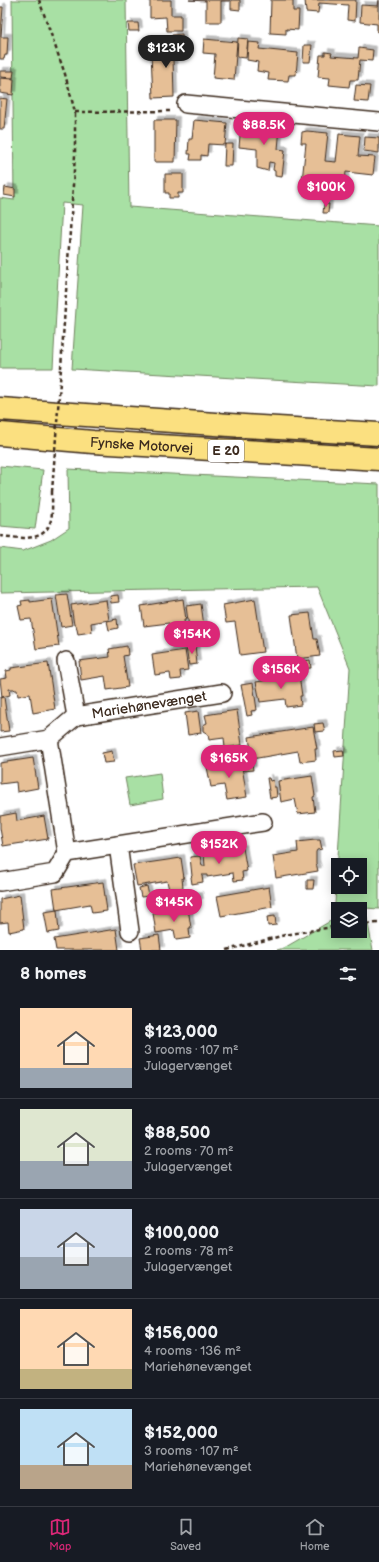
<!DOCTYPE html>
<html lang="en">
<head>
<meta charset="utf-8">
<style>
	:root { --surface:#171b24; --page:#242831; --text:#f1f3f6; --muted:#9ea1a6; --line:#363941; --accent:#db2777 }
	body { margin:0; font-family:"Balsamiq Sans",sans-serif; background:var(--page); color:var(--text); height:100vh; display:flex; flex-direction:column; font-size:15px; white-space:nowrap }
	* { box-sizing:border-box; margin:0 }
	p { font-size:13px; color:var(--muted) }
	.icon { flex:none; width:22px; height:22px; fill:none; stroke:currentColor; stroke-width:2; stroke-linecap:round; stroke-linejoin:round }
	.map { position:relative; height:950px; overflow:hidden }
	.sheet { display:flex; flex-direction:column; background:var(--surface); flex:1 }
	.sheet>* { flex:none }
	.tools { position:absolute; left:331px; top:858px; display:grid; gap:8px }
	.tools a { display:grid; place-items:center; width:36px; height:36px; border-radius:0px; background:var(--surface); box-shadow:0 2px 10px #0003; font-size:20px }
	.price { position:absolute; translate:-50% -34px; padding:0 9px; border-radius:14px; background:var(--accent); color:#fff; font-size:13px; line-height:26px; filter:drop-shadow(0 1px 2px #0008) }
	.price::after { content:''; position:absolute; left:50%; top:24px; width:12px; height:9px; margin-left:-6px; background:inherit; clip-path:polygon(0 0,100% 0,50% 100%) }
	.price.on { background:#222; color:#fff }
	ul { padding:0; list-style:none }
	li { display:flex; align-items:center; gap:12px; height:100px; padding:0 20px }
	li+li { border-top:1px solid var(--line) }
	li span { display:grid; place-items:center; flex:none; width:112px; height:80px; border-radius:0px; color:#555 }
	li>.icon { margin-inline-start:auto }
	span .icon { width:48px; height:48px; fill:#fffc; stroke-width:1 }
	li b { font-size:17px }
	h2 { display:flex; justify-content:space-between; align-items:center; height:48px; padding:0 20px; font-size:17px }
	.tab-bar { display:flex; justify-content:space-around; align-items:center; height:56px; border-top:1px solid var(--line); background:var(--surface); font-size:11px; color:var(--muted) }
	.tab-bar a { display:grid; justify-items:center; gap:2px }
	.tab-bar .on { color:var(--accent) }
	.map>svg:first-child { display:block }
	.green { fill:#a8e0a4; stroke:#728561; fill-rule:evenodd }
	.building { fill:#e6bf96; stroke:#3b2a1e; filter:url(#shadow) }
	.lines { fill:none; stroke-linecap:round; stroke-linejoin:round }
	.minor-casing { stroke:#3b2a1e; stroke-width:20 }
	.highway-casing { stroke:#3b2a1e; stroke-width:25 }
	.path { stroke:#3b2a1e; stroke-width:2.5; stroke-dasharray:4 3; stroke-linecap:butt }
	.minor { stroke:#fff; stroke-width:17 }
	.highway { stroke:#fbe080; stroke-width:22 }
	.path-bridge { stroke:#3b2a1e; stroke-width:2.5; stroke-dasharray:4 3; stroke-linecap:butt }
	.labels { text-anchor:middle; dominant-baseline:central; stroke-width:3; stroke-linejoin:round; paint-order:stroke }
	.shield { fill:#fff; stroke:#766a62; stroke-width:1 }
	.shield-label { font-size:13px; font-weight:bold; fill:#3b2a1e }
	.street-label { font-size:14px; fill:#3b2a1e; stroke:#fff }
</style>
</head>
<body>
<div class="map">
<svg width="379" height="950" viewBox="0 0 379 950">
	<defs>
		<filter id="shadow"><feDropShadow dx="3.5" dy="-3.5" stdDeviation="0" flood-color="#0004"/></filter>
	</defs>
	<rect width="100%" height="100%" fill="#fff"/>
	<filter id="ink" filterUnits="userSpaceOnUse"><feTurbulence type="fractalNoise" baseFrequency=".025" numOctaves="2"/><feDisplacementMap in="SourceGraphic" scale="8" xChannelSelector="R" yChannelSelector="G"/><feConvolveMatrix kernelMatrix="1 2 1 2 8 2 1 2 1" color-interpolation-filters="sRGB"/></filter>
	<g filter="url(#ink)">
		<path class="green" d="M12 0H126L129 207 379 226V386L72 369 83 205 62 203 53 368H0V198L14 200Z
			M0 466 43 470 35 529 0 526Z
			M68 469 379 484V909L365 908 373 950H277L284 948 334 919 350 668 317 587 0 593V548L23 551 51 540 69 528ZM338 865H360V887H338ZM338 909H360V931H338Z
			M160 773 163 799 130 805 125 778Z"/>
		<path class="building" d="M150 0H171V15H181V31H167L166 17 150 18Z
			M189 0H230V1H221V22H206V1Z
			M231 0H240V10L231 9Z
			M271 0H293V11H299L298 30 286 29V34L270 33Z
			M305 0H356L355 21 347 20 348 5 319 3 318 13 306 12Z
			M379 0V32H377V24L360 22 361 5 378 6Z
			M0 7H3L1 37H8L7 55H5L4 59H0Z
			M128 23H138L139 31H129Z
			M182 34 183 58 173 59 174 97 153 98 151 53 172 52V35Z
			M238 38 248 39 246 58 237 57Z
			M204 39 237 42 234 80 213 78 215 54 203 53Z
			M248 42 260 43 259 49 298 53 296 75H289L288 81 268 80 269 73 257 71 258 62 247 60Z
			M304 45H312L310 62H303Z
			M359 48 373 50 372 61 360 60 358 80H350L349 87 329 85 330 78 318 77 320 55H325V52L332 53 331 56 358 58Z
			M0 71H14L13 78 0 77Z
			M0 78 14 79 13 95 0 93Z
			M356 85 370 86 368 102 354 101Z
			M0 98 7 99 4 129H0Z
			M154 120H176L175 162H154Z
			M194 120 227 123 225 145 208 144 207 156 201 155V160H190L191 154H188L189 139H192Z
			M241 124 280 128 278 149 285 150 282 177 275 176V171L273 170 274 163 269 162 268 171 257 168V149L239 147Z
			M307 131 328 133 325 161 336 162 339 134 360 136 358 156 375 157 373 175 346 172 345 182 335 181V176H331L330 187H321V183L302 181 306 143H301L302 132Z
			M365 137 379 138V153L364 151Z
			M225 144H233L232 166H224Z
			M165 174H183V193H178V198H169V193H165Z
			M5 187 15 189V197L4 195Z
			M324 204H329L328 213H323Z
			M67 594 72 625 61 627 56 595Z
			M118 595 119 602 111 603 110 596Z
			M52 599 59 646 36 649 31 619 21 620 18 606 22 605 21 601 30 600V602Z
			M183 599 186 620H184L185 629 171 631 169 623 144 626 141 606Z
			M255 599 263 652 240 655 235 622 226 623 223 605Z
			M106 600 109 620 91 623 92 632 78 634 76 625H74L71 605Z
			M201 604 204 626 189 628 186 606Z
			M310 613 314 639H317L320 656 297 659 291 615Z
			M117 619 118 628 109 630 107 621Z
			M195 645 197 664 189 665 186 647Z
			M127 646 128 655 123 656 128 687 107 690 105 676 81 680 79 661 110 657 109 649Z
			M185 650 188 670 180 671 181 679 171 680 170 673 155 675 152 655Z
			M310 660 311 668 299 669 298 662Z
			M48 663 55 709 33 713 30 694 18 696 17 690H15L14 689H9L10 695 2 697 0 679 7 678 6 671 11 670V668Z
			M299 675 302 696H300L301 705 286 707 285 699 260 702 256 682Z
			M253 683 257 710 251 711 252 715 247 716 241 685Z
			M4 697 9 731 0 732V698Z
			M237 710 242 745 225 748 224 738 209 740 208 734 203 731V725L207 723 205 715Z
			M198 711 201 733 188 735 185 713Z
			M323 723 325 731 315 732 314 724Z
			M313 727 317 749H315L316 760 300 762 298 751 252 759 249 737Z
			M343 750 344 756 335 757 334 751Z
			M112 751 114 762 104 763 102 753Z
			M250 753 253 770 244 771 242 754Z
			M238 757 239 762 241 761 247 797 227 800 224 785 211 787 207 767 233 763 232 758Z
			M33 758 38 788 17 792 16 782 0 784V763Z
			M312 776 315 796 313 797 315 812 298 814 295 799 281 802 278 781Z
			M267 778H269L270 781 273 780 274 787H276L277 797 270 798Z
			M16 813 17 821 44 816 48 839 3 846 0 828V816Z
			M315 840H320L322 849 317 850 316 852V863L318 871 276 878 273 856 298 852 297 842Z
			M243 848 247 871 242 872 243 880 234 881 233 873 207 877V875H202L203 882 192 884 191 877 192 876 190 857 200 856 202 866H205L204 854Z
			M181 858 184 878H182L183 888 169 890 167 881 137 886 133 865Z
			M307 880H314L313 889H307Z
			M103 882 107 911 92 913 90 904 56 910 53 889Z
			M147 886 149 896 141 897 139 888Z
			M269 887 272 907 221 916 217 896Z
			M20 895 24 929 9 932 8 922 0 923V899Z
			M199 895 200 902H194L193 896Z
			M188 908 191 928H189L190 938 176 940 174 930 156 933 153 913Z
			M57 910 59 931 48 933 44 912Z
			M275 916 276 925 268 926 267 917Z
			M116 929 119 950H56L54 939Z
			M159 935 161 950H142L140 938Z"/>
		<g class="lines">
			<defs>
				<g id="minor">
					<path d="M186 104 379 122"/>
					<path d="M66 661 76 716"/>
					<path d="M49 739 67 853"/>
					<path id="s1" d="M0 747 49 739 76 716 222 693"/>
					<path d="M118 845 130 931"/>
					<path d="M0 882 55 873 67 853 263 822"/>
				</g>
				<g id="highway">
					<path d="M0 409 244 426 379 434"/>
					<path id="s2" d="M0 434 93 442 379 459"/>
				</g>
			</defs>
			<use href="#minor" class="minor-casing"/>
			<use href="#highway" class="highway-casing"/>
			<path class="path" d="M39 0 65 74 75 112V155L61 368
				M75 112 172 111
				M0 536C16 537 43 544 50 523 53 516 52 500 52 492
				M360 924 379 923
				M227 950 285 935 338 926"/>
			<use href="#minor" class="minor"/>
			<use href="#highway" class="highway"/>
			<path class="path-bridge" d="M52 492 61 368"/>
		</g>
	</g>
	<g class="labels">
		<rect class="shield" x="208" y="440" width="36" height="22" rx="3"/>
		<g class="shield-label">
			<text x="226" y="451">E 20</text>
		</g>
		<g class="street-label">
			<text stroke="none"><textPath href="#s2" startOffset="142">Fynske Motorvej</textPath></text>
			<text stroke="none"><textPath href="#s1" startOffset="159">Mariehønevænget</textPath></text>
		</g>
	</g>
</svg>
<div class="tools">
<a><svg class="icon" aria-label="locate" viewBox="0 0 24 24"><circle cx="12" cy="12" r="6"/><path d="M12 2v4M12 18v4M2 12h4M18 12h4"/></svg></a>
<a><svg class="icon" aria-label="layers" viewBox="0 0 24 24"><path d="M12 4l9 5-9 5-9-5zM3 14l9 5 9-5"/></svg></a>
</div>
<b class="price on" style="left:166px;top:69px">$123K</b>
<b class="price" style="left:264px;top:146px">$88.5K</b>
<b class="price" style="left:326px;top:208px">$100K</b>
<b class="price" style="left:192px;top:655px">$154K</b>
<b class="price" style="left:281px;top:690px">$156K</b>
<b class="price" style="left:229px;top:779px">$165K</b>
<b class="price" style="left:219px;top:865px">$152K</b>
<b class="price" style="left:174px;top:923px">$145K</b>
</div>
<section class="sheet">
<h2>8 homes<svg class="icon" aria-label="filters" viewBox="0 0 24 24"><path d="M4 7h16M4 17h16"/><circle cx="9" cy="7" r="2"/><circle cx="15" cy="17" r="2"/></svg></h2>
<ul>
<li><span style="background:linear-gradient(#ffd9b3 75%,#9aa5b1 0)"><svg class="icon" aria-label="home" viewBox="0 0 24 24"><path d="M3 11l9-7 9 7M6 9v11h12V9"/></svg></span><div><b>$123,000</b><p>3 rooms · 107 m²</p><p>Julagervænget</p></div></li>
<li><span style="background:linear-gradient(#dfe7d0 65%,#9aa5b1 0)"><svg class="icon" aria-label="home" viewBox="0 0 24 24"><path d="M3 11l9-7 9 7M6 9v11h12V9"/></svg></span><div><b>$88,500</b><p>2 rooms · 70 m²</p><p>Julagervænget</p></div></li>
<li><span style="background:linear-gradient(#c9d6e8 60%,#9aa5b1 0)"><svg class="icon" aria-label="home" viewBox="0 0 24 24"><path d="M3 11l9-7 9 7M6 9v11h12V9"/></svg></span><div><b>$100,000</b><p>2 rooms · 78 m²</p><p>Julagervænget</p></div></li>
<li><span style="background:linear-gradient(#ffd9b3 75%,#c2b280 0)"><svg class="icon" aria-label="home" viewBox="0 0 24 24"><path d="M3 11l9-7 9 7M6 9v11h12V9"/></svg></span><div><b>$156,000</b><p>4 rooms · 136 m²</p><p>Mariehønevænget</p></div></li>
<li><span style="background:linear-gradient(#bfe0f5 70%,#b9a48a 0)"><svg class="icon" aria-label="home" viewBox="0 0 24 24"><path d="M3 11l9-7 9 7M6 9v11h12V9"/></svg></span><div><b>$152,000</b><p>3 rooms · 107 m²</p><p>Mariehønevænget</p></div></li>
</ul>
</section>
<nav class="tab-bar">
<a class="on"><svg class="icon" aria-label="map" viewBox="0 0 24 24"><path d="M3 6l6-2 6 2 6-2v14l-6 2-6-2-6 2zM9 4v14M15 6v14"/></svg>Map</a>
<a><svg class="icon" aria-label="saved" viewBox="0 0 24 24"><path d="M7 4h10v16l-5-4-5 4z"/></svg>Saved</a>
<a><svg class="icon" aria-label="home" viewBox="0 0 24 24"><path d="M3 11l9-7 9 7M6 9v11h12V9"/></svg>Home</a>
</nav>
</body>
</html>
